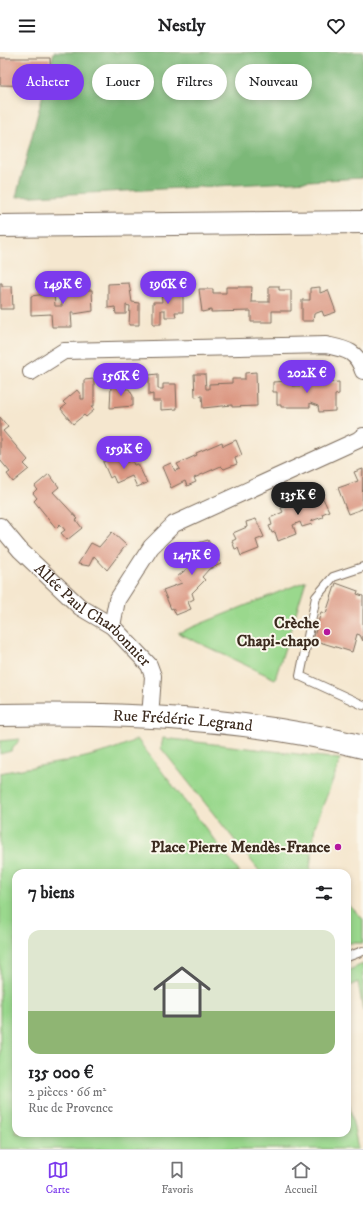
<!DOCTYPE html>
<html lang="fr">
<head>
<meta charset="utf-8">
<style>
	:root { --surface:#fff; --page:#f2f2f2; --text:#202124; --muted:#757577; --line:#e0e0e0; --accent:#7c3aed }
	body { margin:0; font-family:"IM FELL DW Pica",serif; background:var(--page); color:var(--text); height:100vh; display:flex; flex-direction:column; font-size:15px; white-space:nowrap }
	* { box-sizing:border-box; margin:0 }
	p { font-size:13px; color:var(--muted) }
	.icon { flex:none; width:22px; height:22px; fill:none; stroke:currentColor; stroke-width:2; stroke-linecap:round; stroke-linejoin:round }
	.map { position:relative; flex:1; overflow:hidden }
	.sheet { position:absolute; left:12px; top:817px; width:339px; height:268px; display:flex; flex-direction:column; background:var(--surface); border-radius:12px; box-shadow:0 2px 6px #0003 }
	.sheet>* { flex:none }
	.banner { position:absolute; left:12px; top:12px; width:339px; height:36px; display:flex; gap:8px }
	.price { position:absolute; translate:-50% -34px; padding:0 9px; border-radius:14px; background:var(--accent); color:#fff; font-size:13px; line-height:26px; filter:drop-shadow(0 1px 2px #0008) }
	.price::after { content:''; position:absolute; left:50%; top:24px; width:12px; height:9px; margin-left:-6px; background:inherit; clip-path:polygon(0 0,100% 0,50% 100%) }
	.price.current { background:#222; color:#fff }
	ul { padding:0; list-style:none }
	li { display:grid; align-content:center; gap:8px; height:212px; padding:0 16px }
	li span { display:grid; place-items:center; height:124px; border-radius:12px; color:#555 }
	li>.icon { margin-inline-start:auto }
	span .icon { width:72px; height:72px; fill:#fffc; stroke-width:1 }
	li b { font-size:17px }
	h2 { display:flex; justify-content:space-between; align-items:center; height:48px; padding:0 16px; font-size:17px }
	.pill { padding:0 14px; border-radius:18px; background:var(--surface); box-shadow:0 2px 6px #0003; font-size:14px; line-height:36px }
	.pill.current { background:var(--accent); color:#fff }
	header { display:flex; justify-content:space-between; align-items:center; height:52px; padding:0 16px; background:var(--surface); font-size:18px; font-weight:800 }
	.dock { display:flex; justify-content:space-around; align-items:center; height:56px; border-top:1px solid var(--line); background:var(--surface); font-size:11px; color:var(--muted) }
	.dock a { display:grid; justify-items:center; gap:2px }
	.dock .current { color:var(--accent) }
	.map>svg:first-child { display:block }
	.green { fill:#9ad88d; stroke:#6a8156 }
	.forest { fill:#7bb878; stroke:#5b714b }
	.building { fill:#db9681 }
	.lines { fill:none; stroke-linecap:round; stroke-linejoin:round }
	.lane-casing { stroke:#7c6c5c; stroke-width:10 }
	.street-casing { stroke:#7c6c5c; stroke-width:18 }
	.secondary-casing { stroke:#7c6c5c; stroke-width:24 }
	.primary-casing { stroke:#7c6c5c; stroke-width:24 }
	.lane { stroke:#fff; stroke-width:8 }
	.street { stroke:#fff; stroke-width:16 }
	.secondary { stroke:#fff; stroke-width:22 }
	.primary { stroke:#fff; stroke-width:22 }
	.poi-dot { fill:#b5179e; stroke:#fbf7ec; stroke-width:1.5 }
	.labels { text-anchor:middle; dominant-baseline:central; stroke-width:4; stroke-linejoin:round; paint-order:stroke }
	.street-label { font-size:16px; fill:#3b2a1e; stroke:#fbf7ec }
	.poi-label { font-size:16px; font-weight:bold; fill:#3b2a1e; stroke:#fbf7ec; text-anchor:end }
</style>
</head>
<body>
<header><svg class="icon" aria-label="menu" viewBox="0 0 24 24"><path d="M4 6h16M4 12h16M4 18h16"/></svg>Nestly<svg class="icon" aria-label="heart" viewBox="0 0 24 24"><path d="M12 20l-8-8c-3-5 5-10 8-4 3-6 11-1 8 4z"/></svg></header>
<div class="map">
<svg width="363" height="1097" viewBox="0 0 363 1097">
	<rect width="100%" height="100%" fill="#fbf7ec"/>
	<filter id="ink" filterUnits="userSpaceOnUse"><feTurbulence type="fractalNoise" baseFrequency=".025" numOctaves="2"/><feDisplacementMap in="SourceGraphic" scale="8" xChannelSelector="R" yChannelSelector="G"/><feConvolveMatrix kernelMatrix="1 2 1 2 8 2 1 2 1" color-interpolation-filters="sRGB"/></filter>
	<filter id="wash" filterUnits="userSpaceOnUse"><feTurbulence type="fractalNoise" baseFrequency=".012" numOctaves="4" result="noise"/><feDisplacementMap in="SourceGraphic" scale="16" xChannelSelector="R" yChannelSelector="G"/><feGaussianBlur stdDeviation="0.9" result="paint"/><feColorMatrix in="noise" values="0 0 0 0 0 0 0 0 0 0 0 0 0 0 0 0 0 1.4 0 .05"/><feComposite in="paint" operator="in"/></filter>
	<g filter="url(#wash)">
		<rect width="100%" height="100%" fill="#f5e7cf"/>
		<path class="green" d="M306 529 275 627 178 581Z
			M163 686 340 707 336 720 315 774 310 816 315 821H261L161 696Z
			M20 687 11 699 0 702V689Z
			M137 687 240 821H16V1081H347V1040L358 1097H0V721C45 712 95 708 137 687Z
			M347 851 363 867V891H347Z
			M363 912V959L358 930 347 935V919Z"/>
		<path class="forest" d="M54 0H363V126L16 145Z"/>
		<g id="blocks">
			<path class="building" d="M0 6H50L51 32H42V34L0 33Z
				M0 231H2V234H12L13 257H0Z
				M129 231 132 250 139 251V273H129L130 254 126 253V262H116L115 255 108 256V232Z
				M61 234H80V238H92L93 259 74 262V260H71L72 275H52L51 262 31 263V244L54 241 55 254H62Z
				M269 234H279V238H291V259H272V270H251V259L211 260V258L202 260 199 237H213V241H226V235H252L251 250H269Z
				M320 235V241L328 238 336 260 324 264 322 259 314 262 313 269H302V248H310V236Z
				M161 238H183V260H175L176 265H165V258H161V272H153V250H162Z
				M256 320 257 354 232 355V353L203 356 202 344 195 345 194 322H205L206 337H209V332L232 331V327H245V321Z
				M158 322V337H163V332H176L177 357 161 358V349H153V342L149 343V323Z
				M319 323 320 334H323V331L339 330V342L335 343V359L319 360 318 354 310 351V355H281V353H277V340H273V330L291 329 292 334H300V324Z
				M94 327V354H91L94 358 86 365 84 363 73 372 61 357 66 353 63 350 77 338 81 343V347H84V328Z
				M125 333V337H129L133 344V354L110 356 111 334Z
				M0 365 8 375 3 379 28 408 24 412 29 417 13 430 7 422 10 420 0 408Z
				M236 388 242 403 235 406 237 412 224 417 221 414 194 426 196 430 187 434 185 429 171 436 162 415 171 411 175 419 180 417 177 412 197 403 196 401 222 390 223 394Z
				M123 402 127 410 132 408 134 413 138 412 147 431 137 435 132 424 116 431 113 424 110 426 103 410Z
				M363 417 362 457 348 462 338 436 358 429 354 420Z
				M49 422 59 435 53 440 78 467 76 468 82 476 67 488 61 481 65 478 60 472 56 476 34 449 37 446 33 441 37 437 35 434Z
				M320 440 329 459 322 462 323 465 311 469 312 472 302 475 300 470 293 473 296 482 278 489 275 480 272 481 269 474 272 473 270 466 283 460 281 456Z
				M256 467 264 485 256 488 259 497 241 504 238 496 235 497 232 489 236 487 233 481 247 475 246 470Z
				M112 480 126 493 107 518 94 504 89 514 78 512 91 491 99 495Z
				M208 488 221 512 209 517 202 525 205 528 192 541 194 547 188 550 191 557 176 563 173 556 171 557 163 538 182 531 177 525 194 511 192 507 191 508 185 495Z
				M336 531 358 539 357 542 363 544V589L360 583 357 582 352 600 313 588 321 560 326 561Z"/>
		</g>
	</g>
	<g filter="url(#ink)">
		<use href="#blocks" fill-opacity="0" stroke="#7c6c5c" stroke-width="1"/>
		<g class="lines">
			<defs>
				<path id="lane" d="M363 515 333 525 316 545 300 624 363 653
					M347 905 363 899"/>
				<g id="street">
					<path d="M31 320 64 299 326 293C344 297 357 298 363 319"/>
					<path id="s1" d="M0 474 20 498 80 555 112 574 149 613 153 624 150 666"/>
					<path d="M112 574 117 548 151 495 174 472 358 388 363 384"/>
				</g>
				<g id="secondary">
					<path id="s2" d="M0 663C121 661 245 665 363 695"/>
				</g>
				<path id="primary" d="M0 174 363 170"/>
			</defs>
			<use href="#lane" class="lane-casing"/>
			<use href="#street" class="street-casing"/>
			<use href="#secondary" class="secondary-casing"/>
			<use href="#primary" class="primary-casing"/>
			<use href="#lane" class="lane"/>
			<use href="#street" class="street"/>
			<use href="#secondary" class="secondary"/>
			<use href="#primary" class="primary"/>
		</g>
	</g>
	<g class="poi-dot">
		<circle cx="327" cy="580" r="4"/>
		<circle cx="338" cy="795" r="4"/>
	</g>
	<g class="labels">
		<g class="street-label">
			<text stroke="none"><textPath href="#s1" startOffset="129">Allée Paul Charbonnier</textPath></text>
			<text stroke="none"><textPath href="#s2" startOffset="183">Rue Frédéric Legrand</textPath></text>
		</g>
		<g class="poi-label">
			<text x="319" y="571">Crèche<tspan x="319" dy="18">Chapi-chapo</tspan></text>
			<text x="330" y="795">Place Pierre Mendès-France</text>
		</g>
	</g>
</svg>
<b class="price" style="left:63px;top:253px">149K €</b>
<b class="price" style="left:168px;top:253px">196K €</b>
<b class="price" style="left:307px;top:342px">202K €</b>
<b class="price" style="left:121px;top:345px">156K €</b>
<b class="price" style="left:124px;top:418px">159K €</b>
<b class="price current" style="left:298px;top:464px">135K €</b>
<b class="price" style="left:192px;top:524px">147K €</b>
<div class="banner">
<a class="pill current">Acheter</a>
<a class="pill">Louer</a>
<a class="pill">Filtres</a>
<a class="pill">Nouveau</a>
</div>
<section class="sheet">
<h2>7 biens<svg class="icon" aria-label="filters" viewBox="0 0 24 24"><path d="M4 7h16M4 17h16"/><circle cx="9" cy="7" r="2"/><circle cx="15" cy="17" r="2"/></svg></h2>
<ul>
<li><span style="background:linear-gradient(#dfe7d0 65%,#8fb573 0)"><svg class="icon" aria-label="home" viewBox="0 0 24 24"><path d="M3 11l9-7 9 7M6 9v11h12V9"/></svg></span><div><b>135 000 €</b><p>2 pièces · 66 m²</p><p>Rue de Provence</p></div></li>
</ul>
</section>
</div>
<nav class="dock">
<a class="current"><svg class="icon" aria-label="map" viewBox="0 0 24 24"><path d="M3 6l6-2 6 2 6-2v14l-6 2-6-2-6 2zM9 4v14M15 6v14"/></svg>Carte</a>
<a><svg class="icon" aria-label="saved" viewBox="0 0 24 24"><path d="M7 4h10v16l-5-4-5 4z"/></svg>Favoris</a>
<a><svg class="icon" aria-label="home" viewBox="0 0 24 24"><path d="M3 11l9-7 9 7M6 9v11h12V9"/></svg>Accueil</a>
</nav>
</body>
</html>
